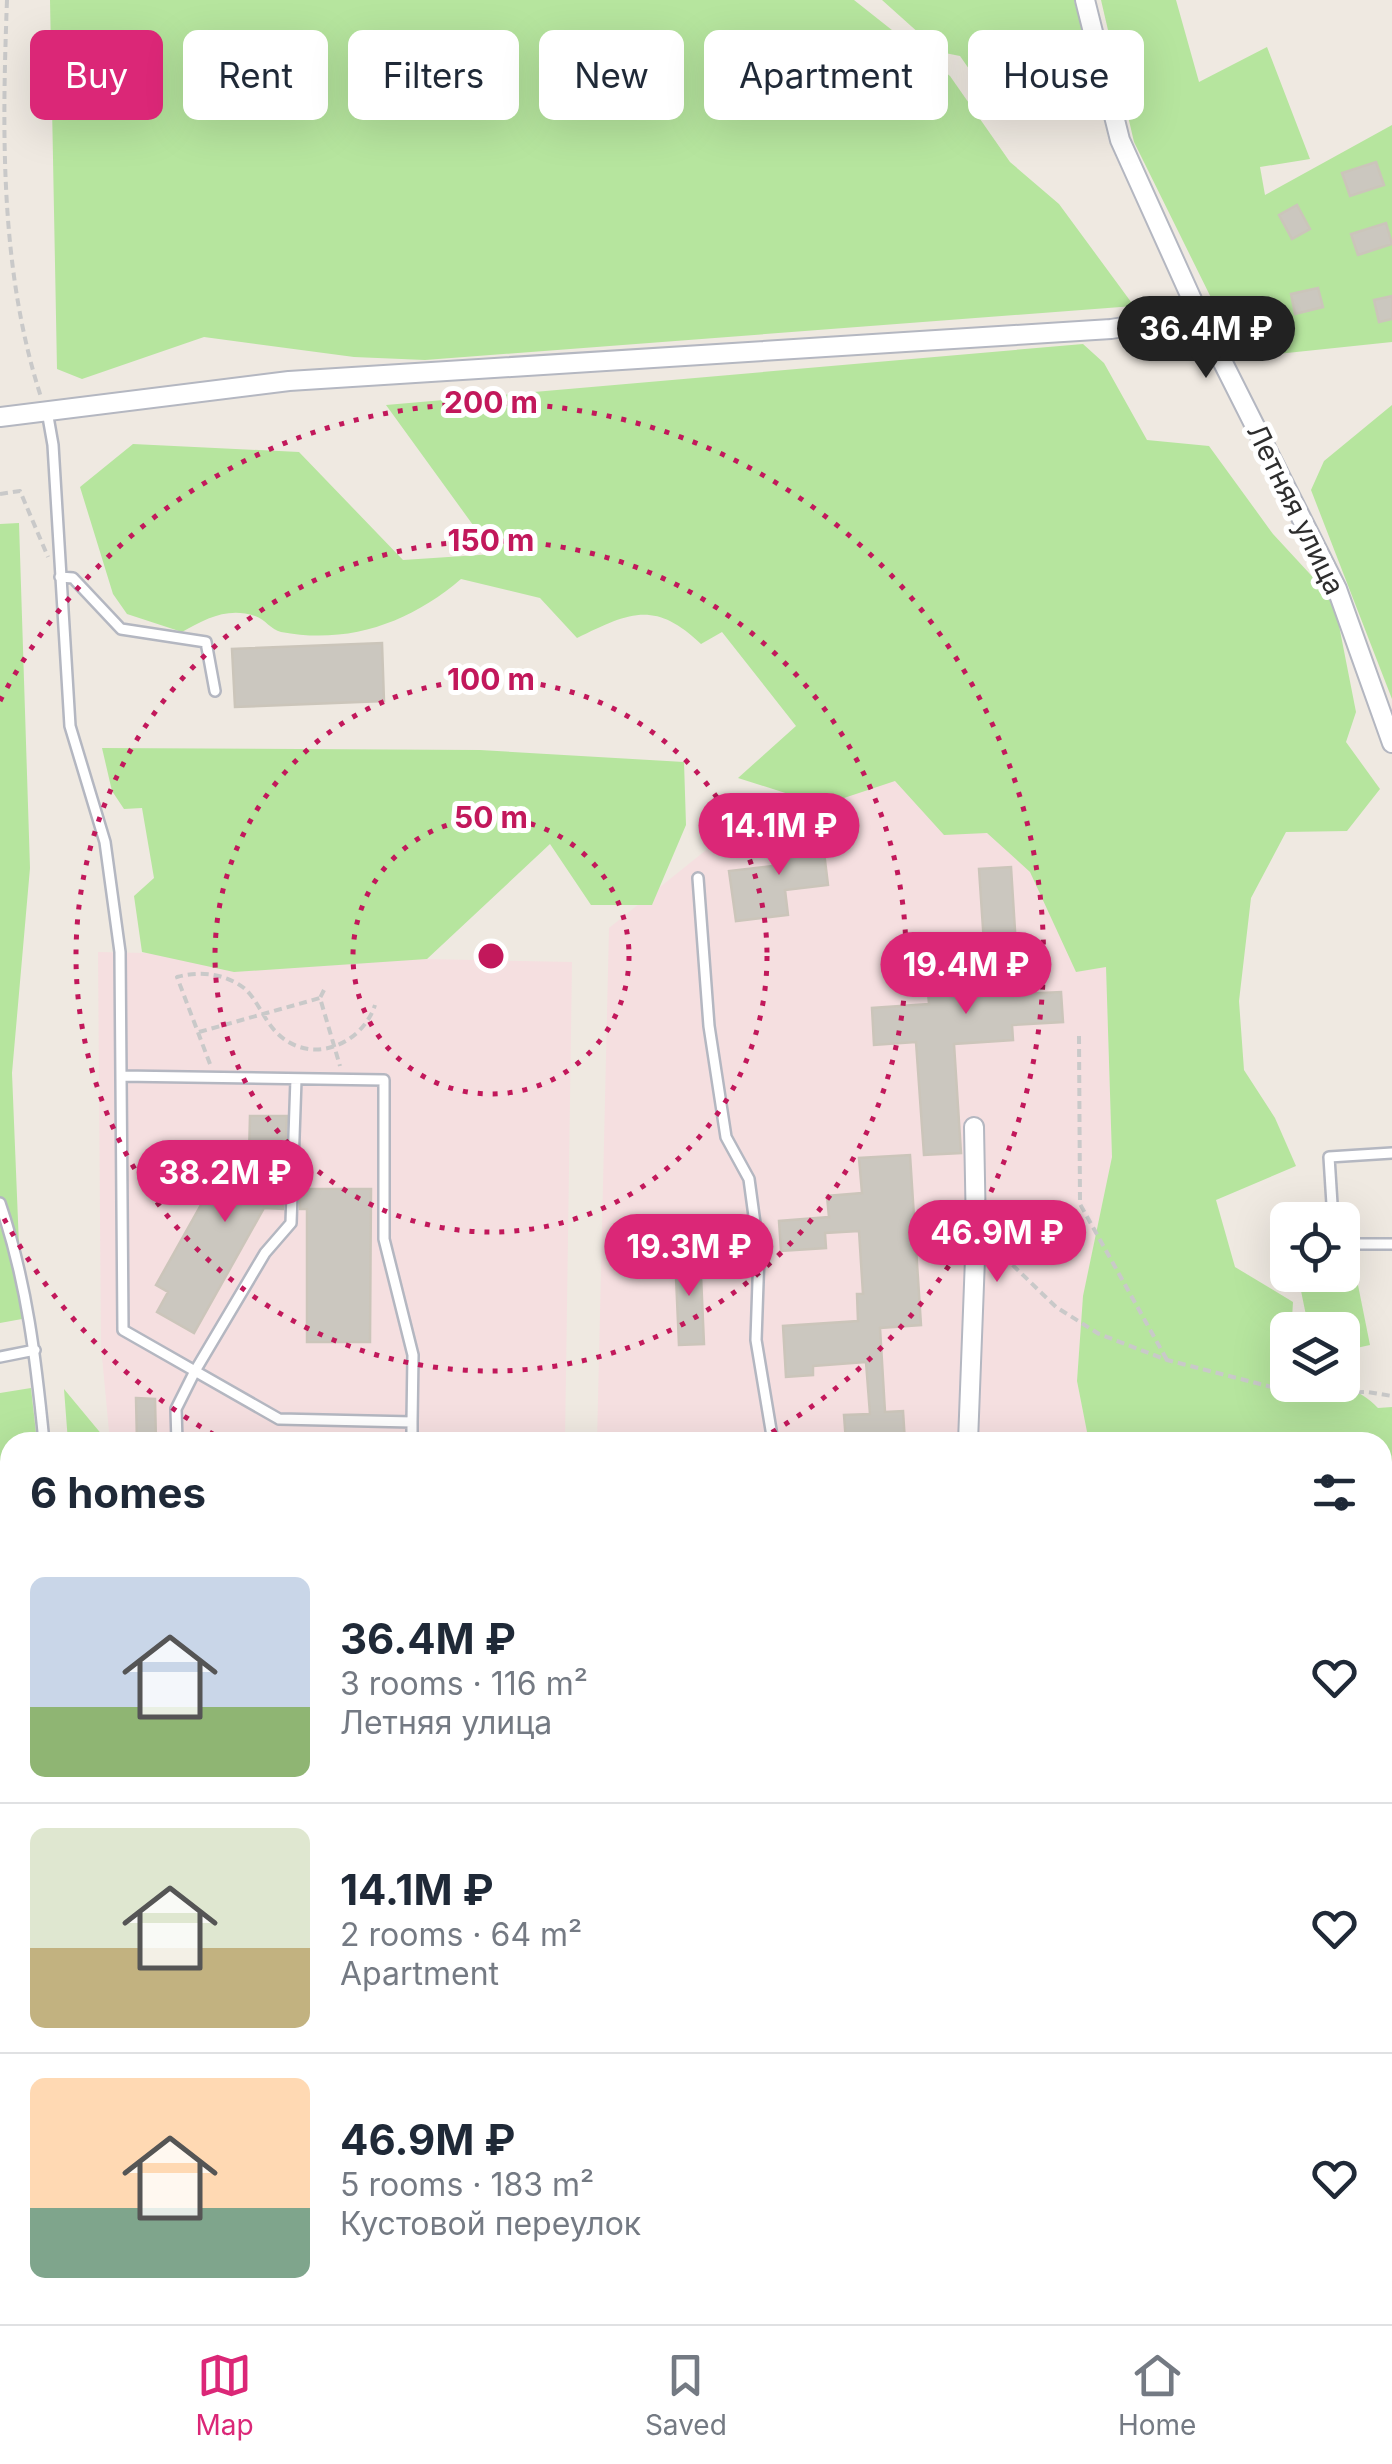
<!DOCTYPE html>
<html lang="en">
<head>
<meta charset="utf-8">
<style>
	:root { --surface:#fff; --page:#f6f6f7; --text:#1f2937; --muted:#747a83; --line:#e0e1e3; --accent:#db2777 }
	body { margin:0; font-family:Inter,sans-serif; background:var(--page); color:var(--text); height:100vh; display:flex; flex-direction:column; font-size:38px; white-space:nowrap }
	* { box-sizing:border-box; margin:0 }
	p { font-size:32px; color:var(--muted) }
	.icon { flex:none; width:55px; height:55px; fill:none; stroke:currentColor; stroke-width:2; stroke-linecap:round; stroke-linejoin:round }
	.map { position:relative; flex:1; overflow:hidden }
	.side { position:absolute; left:0px; top:1432px; width:1392px; height:892px; display:flex; flex-direction:column; background:var(--surface); border-radius:30px 30px 0 0; box-shadow:0 10px 40px #0002 }
	.side>* { flex:none }
	.banner { position:absolute; left:30px; top:30px; width:1332px; height:90px; display:flex; gap:20px }
	.controls { position:absolute; left:1270px; top:1202px; display:grid; gap:20px }
	.controls a { display:grid; place-items:center; width:90px; height:90px; border-radius:15px; background:var(--surface); box-shadow:0 10px 40px #0002; font-size:50px }
	.price { position:absolute; translate:-50% -85px; padding:0 22px; border-radius:35px; background:var(--accent); color:#fff; font-size:32px; line-height:65px; filter:drop-shadow(0 2px 5px #0008) }
	.price::after { content:''; position:absolute; left:50%; top:60px; width:30px; height:22px; margin-left:-15px; background:inherit; clip-path:polygon(0 0,100% 0,50% 100%) }
	.price.active { background:#222; color:#fff }
	ul { padding:0; list-style:none }
	li { display:flex; align-items:center; gap:30px; height:250px; padding:0 30px }
	li+li { border-top:2px solid var(--line) }
	li span { display:grid; place-items:center; flex:none; width:280px; height:200px; border-radius:15px; color:#555 }
	li>.icon { margin-inline-start:auto }
	span .icon { width:120px; height:120px; fill:#fffc; stroke-width:1 }
	li b { font-size:42px }
	h2 { display:flex; justify-content:space-between; align-items:center; height:120px; padding:0 30px; font-size:42px }
	.tag { padding:0 35px; border-radius:15px; background:var(--surface); box-shadow:0 10px 40px #0002; font-size:35px; line-height:90px }
	.tag.active { background:var(--accent); color:#fff }
	.dock { display:flex; justify-content:space-around; align-items:center; height:140px; border-top:2px solid var(--line); background:var(--surface); font-size:28px; color:var(--muted) }
	.dock a { display:grid; justify-items:center; gap:5px }
	.dock .active { color:var(--accent) }
	.map>svg:first-child { display:block }
	.medical { fill:#f5dfe0 }
	.green { fill:#b6e59e }
	.building { fill:#cbc7bf; stroke:#cbc5ba; stroke-width:2.5 }
	.lines { fill:none; stroke-linecap:round; stroke-linejoin:round }
	.lane-casing { stroke:#b4b7c1; stroke-width:14 }
	.street-casing { stroke:#b4b7c1; stroke-width:22 }
	.path { stroke:#c9c9c9; stroke-width:4; stroke-dasharray:8 5; stroke-linecap:butt }
	.lane { stroke:#fff; stroke-width:9 }
	.street { stroke:#fff; stroke-width:18 }
	.ring { fill:none; stroke:#c2185b; stroke-width:5; stroke-dasharray:5 10 }
	.labels { text-anchor:middle; dominant-baseline:central; stroke-width:10; stroke-linejoin:round; paint-order:stroke }
	.street-label { font-size:28px; fill:#2e2e2e; stroke:#fff }
	.centre { fill:#c2185b; stroke:#fff; stroke-width:5 }
	.ring-label { font-size:30px; text-anchor:middle; font-weight:bold; fill:#c2185b; stroke:#fff; stroke-width:10; stroke-linejoin:round; paint-order:stroke }
</style>
</head>
<body>
<div class="map">
<svg width="1392" height="2324" viewBox="0 0 1392 2324">
	<rect width="100%" height="100%" fill="#efe9e1"/>
	<path class="medical" d="M817 761 1147 766 1106 966 1112 1157 1083 1296 1077 1381 1089 1442H597L609 928Z
		M98 952 572 962 565 1442H110L101 1346Z"/>
	<path class="green" d="M50 0H854L950 76 1010 162 1059 204 1134 306 425 360 354 357 204 337 82 379 57 369Z
		M882 0H1074L1089 55 1061 99H990L960 56 940 52Z
		M1101 0H1176L1199 82 1267 47 1310 159 1260 167 1265 195 1392 125V342L1240 358 1234 334H1229L1134 142Z
		M1083 344 1104 363 1147 440 1209 446 1273 534 1334 600 1356 712 1346 742 1380 789 1347 831 1286 832 1251 898 1239 1001 1244 1070 1275 1118 1296 1166 1216 1200 1235 1267 1293 1302 1288 1385C1325 1385 1350 1379 1378 1408L1392 1407V1596L1383 1648 1382 1442H1089L1077 1381 1083 1296 1112 1157 1106 967 1076 972 1030 872 987 833 944 835 895 781 823 805 738 778 796 726 722 632 701 644C655 600 630 612 577 638L540 598 461 579C411 622 349 645 281 632 271 630 265 619 255 616 227 607 206 619 182 632L127 614 113 594 80 487 133 444 299 452 403 560 494 554 386 405Z
		M1392 405V699L1311 490 1324 461Z
		M19 523 30 868 12 1073 22 1319 0 1323V524Z
		M102 748 480 750 684 762 686 825 652 905H591L550 844 427 959 234 972 142 952 134 896 154 878 142 808 124 809 112 791Z
		M1355 1270 1370 1345 1343 1351 1342 1330H1309L1299 1281Z
		M31 1388 37 1442H10V2315H182L183 2324H0V1393Z
		M64 1389 108 1442H68Z
		M1392 1843V2258L1383 2261 1382 1888Z
		M704 2315H1288L1287 2324H706Z"/>
	<path class="building" d="M1376 162 1384 185 1350 196 1342 173Z
		M1297 205 1310 229 1292 239 1279 215Z
		M1386 223 1392 244 1358 255 1351 234Z
		M1318 288 1323 307 1295 314 1291 294Z
		M1392 296V319L1379 322 1374 300Z
		M382 643 384 701 235 707 232 649Z
		M822 836 828 885 785 890 788 915 736 921 729 871 773 866 770 842Z
		M1011 867 1019 994 1061 992 1063 1022 1012 1025 1013 1040 954 1044 961 1153 924 1155 916 1042 874 1045 872 1008 929 1004 928 992 987 988 979 869Z
		M250 1116H287L283 1209 264 1208 194 1333 157 1312 168 1292 156 1285 215 1180 230 1188 249 1156Z
		M910 1155 921 1325 880 1328 885 1412 903 1411 905 1442H846L844 1415 870 1414 866 1362 813 1366V1375L786 1377 783 1326 858 1321 857 1294H863L859 1231 825 1233 826 1248 781 1251 779 1221 829 1217 827 1196 862 1193 859 1158Z
		M300 1189H371L370 1342H307V1209H300Z
		M700 1253 704 1344 679 1345 675 1254Z
		M136 1398 155 1399 156 1442H137Z"/>
	<g class="lines">
		<defs>
			<path id="lane" d="M47 411 53 445 70 726 105 842 120 952 123 1330 279 1419 412 1422V1442
				M60 577 73 578 121 629 206 642 215 691
				M698 878 709 1026 726 1137 749 1179 759 1253 756 1340 773 1442
				M121 1076 384 1080V1239L413 1355 412 1422
				M0 1203C27 1282 36 1360 44 1442
				M1333 1220 1329 1157 1392 1153
				M1342 1244H1392
				M0 1357 35 1350
				M177 1442 176 1409 195 1371 265 1253 291 1223 296 1079"/>
			<path id="street" d="M1085 0 1120 140 1199 315 1337 589 1392 743
				M0 417 289 381 1111 329 1199 315
				M968 1442 976 1232 974 1127
				M1382 1734 1392 1675
				M1297 2324 1299 2315"/>
		</defs>
		<use href="#lane" class="lane-casing"/>
		<use href="#street" class="street-casing"/>
		<path class="path" d="M7 0C2 133 0 271 41 397
			M0 494 20 491 48 557
			M324 990 320 998 340 1066
			M199 1032 320 998
			M1079 1036 1080 1204 1167 1360
			M210 1064 177 977C200 971 224 973 244 988 257 999 264 1020 276 1032 310 1067 362 1045 375 1005
			M994 1247 1056 1307 1099 1334 1167 1360 1295 1393 1368 1392 1392 1396"/>
		<use href="#lane" class="lane"/>
		<use href="#street" class="street"/>
	</g>
	<g class="ring">
		<circle cx="491" cy="956" r="138"/>
		<circle cx="491" cy="956" r="276"/>
		<circle cx="491" cy="956" r="415"/>
		<path d="M227 1442A553 553 0 0 1 0 1211M0 701A553 553 0 1 1 755 1442"/>
	</g>
	<g class="labels">
		<g class="street-label">
			<text transform="translate(1296 509) rotate(64)">Летняя улица</text>
		</g>
	</g>
	<circle cx="491" cy="956" r="15" class="centre"/>
	<g class="ring-label">
		<text x="491" y="413">200 m</text>
		<text x="491" y="551">150 m</text>
		<text x="491" y="690">100 m</text>
		<text x="491" y="828">50 m</text>
	</g>
</svg>
<div class="controls">
<a><svg class="icon" aria-label="locate" viewBox="0 0 24 24"><circle cx="12" cy="12" r="6"/><path d="M12 2v4M12 18v4M2 12h4M18 12h4"/></svg></a>
<a><svg class="icon" aria-label="layers" viewBox="0 0 24 24"><path d="M12 4l9 5-9 5-9-5zM3 14l9 5 9-5"/></svg></a>
</div>
<b class="price active" style="left:1206px;top:381px">36.4M ₽</b>
<b class="price" style="left:779px;top:878px">14.1M ₽</b>
<b class="price" style="left:966px;top:1017px">19.4M ₽</b>
<b class="price" style="left:225px;top:1225px">38.2M ₽</b>
<b class="price" style="left:997px;top:1285px">46.9M ₽</b>
<b class="price" style="left:689px;top:1299px">19.3M ₽</b>
<div class="banner">
<a class="tag active">Buy</a>
<a class="tag">Rent</a>
<a class="tag">Filters</a>
<a class="tag">New</a>
<a class="tag">Apartment</a>
<a class="tag">House</a>
</div>
<section class="side">
<h2>6 homes<svg class="icon" aria-label="filters" viewBox="0 0 24 24"><path d="M4 7h16M4 17h16"/><circle cx="9" cy="7" r="2"/><circle cx="15" cy="17" r="2"/></svg></h2>
<ul>
<li><span style="background:linear-gradient(#c9d6e8 65%,#8fb573 0)"><svg class="icon" aria-label="home" viewBox="0 0 24 24"><path d="M3 11l9-7 9 7M6 9v11h12V9"/></svg></span><div><b>36.4M ₽</b><p>3 rooms · 116 m²</p><p>Летняя улица</p></div><svg class="icon" aria-label="heart" viewBox="0 0 24 24"><path d="M12 20l-8-8c-3-5 5-10 8-4 3-6 11-1 8 4z"/></svg></li>
<li><span style="background:linear-gradient(#dfe7d0 60%,#c2b280 0)"><svg class="icon" aria-label="home" viewBox="0 0 24 24"><path d="M3 11l9-7 9 7M6 9v11h12V9"/></svg></span><div><b>14.1M ₽</b><p>2 rooms · 64 m²</p><p>Apartment</p></div><svg class="icon" aria-label="heart" viewBox="0 0 24 24"><path d="M12 20l-8-8c-3-5 5-10 8-4 3-6 11-1 8 4z"/></svg></li>
<li><span style="background:linear-gradient(#ffd9b3 65%,#7fa58c 0)"><svg class="icon" aria-label="home" viewBox="0 0 24 24"><path d="M3 11l9-7 9 7M6 9v11h12V9"/></svg></span><div><b>46.9M ₽</b><p>5 rooms · 183 m²</p><p>Кустовой переулок</p></div><svg class="icon" aria-label="heart" viewBox="0 0 24 24"><path d="M12 20l-8-8c-3-5 5-10 8-4 3-6 11-1 8 4z"/></svg></li>
</ul>
</section>
</div>
<nav class="dock">
<a class="active"><svg class="icon" aria-label="map" viewBox="0 0 24 24"><path d="M3 6l6-2 6 2 6-2v14l-6 2-6-2-6 2zM9 4v14M15 6v14"/></svg>Map</a>
<a><svg class="icon" aria-label="saved" viewBox="0 0 24 24"><path d="M7 4h10v16l-5-4-5 4z"/></svg>Saved</a>
<a><svg class="icon" aria-label="home" viewBox="0 0 24 24"><path d="M3 11l9-7 9 7M6 9v11h12V9"/></svg>Home</a>
</nav>
</body>
</html>
